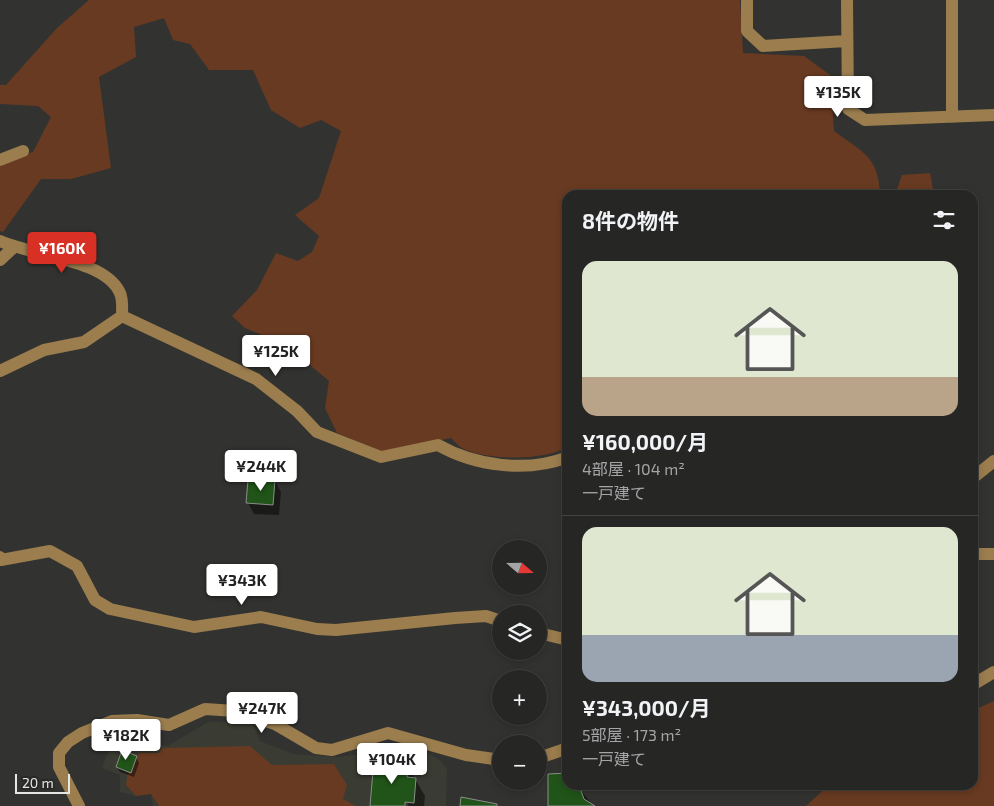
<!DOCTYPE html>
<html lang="ja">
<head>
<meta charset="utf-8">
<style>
	:root { --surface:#262624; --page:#2e2e2c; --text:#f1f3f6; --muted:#a4a5a6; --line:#424341; --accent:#d93025 }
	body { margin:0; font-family:"Exo 2","Noto Sans JP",sans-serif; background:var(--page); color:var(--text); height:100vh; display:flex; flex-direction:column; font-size:19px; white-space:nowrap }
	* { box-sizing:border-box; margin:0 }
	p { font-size:16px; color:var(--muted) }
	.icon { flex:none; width:28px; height:28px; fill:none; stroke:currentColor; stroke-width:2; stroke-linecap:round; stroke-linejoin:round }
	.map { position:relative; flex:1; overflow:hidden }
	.details { position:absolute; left:562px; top:190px; width:416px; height:600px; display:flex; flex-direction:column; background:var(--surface); border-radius:15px; box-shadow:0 2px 8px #0003,0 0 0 1px var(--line) }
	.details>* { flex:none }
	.needle { width:32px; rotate:110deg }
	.fabs { position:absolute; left:492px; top:540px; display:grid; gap:10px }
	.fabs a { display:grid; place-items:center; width:55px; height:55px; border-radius:50%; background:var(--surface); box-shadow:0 2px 8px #0003,0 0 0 1px var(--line); font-size:25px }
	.scale { position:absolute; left:15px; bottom:12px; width:55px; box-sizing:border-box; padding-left:5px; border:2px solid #e6e6e5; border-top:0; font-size:14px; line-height:18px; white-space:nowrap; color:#e6e6e5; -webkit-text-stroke:4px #282926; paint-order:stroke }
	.price { position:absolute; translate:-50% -42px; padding:0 11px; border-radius:5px; background:#fff; color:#222; font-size:16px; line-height:32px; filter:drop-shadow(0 1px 2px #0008) }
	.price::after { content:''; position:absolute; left:50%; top:30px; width:15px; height:11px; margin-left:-8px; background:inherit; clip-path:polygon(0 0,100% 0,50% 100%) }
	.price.active { background:var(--accent); color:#fff }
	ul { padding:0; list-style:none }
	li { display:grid; align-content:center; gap:10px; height:265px; padding:0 20px }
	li+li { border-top:1px solid var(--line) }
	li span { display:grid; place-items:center; height:155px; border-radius:15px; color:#555 }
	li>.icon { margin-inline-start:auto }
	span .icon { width:90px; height:90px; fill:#fffc; stroke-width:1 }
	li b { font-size:21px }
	h2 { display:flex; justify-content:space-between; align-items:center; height:60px; padding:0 20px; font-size:21px }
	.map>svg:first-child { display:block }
	.built { fill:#3a3b32 }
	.green { fill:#683a21 }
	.shadow { fill:#0007 }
	.building { fill:#215419; stroke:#8c8e8c }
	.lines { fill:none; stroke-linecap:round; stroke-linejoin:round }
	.minor { stroke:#9b7d4e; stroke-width:12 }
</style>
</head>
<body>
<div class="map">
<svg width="994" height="806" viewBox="0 0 994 806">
	<rect width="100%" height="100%" fill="#323330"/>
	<path class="built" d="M208 722H244L254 726 260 741 294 754 336 757 364 754 385 746 421 749 441 761 447 769 446 806H153L151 794 136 796 120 792V775L102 768 112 741 134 746H168Z"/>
	<path class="green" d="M89 0H740L743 53 804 56 830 75 834 131C862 152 879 156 880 195H568L567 447C544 461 491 460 466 450 460 448 455 442 451 438L384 452 337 433 325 408 329 381 286 345 245 328 232 316 257 290 276 253 298 261 312 252 319 236 295 215 319 198 341 131 321 120 300 128 271 110 253 70H209L190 44 173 40 164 18 134 27 136 57 99 77 111 168 71 179H41L3 232 0 231V165L33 152 51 117 38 106 0 104V85H6L57 28Z
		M930 173 934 195H895L902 175Z
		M994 701V806H806L829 785H974V710Z
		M250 746 272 765 334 764 347 785 343 799 356 806H159L151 794 136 796 126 785 128 771 131 772 139 753H159L162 748Z"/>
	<path class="shadow" d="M275 481 281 492 279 515 254 514 248 503Z
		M136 757 139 763 134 777 120 772 117 767Z
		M407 765 425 796 424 806H409L403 796 401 797 406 806H371Z
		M568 785H577L593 806H549Z"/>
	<path class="building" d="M248 480H275L273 505 246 503Z
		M122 750 137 756 131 773 116 767Z
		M374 759 408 764 407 777 416 778 414 803 405 802V806H370Z
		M568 773V785H579L584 799 595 806H548V774Z
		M461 797 497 804V806H460Z"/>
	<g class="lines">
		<path class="minor" d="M747 0V31L763 46 846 41
			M847 0 848 109 865 120 994 115
			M952 0V117
			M0 160 23 151
			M0 241C32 256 105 259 120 293 123 299 122 309 122 316
			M0 260 14 247
			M0 371 44 350 84 342 122 316 256 379 297 411 317 432 381 457 438 445C475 466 527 473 568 457
			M974 477 994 461
			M974 554H994
			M0 557 1 560 50 551 77 566 95 600 110 609 194 627 261 617 317 629 336 630 455 618 486 616 501 621
			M539 633 568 640
			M974 684 994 672
			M539 758 568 748
			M79 806 59 767V753L68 742 82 733 112 721 137 720 169 725 205 709 235 711 275 724 316 748 332 750 388 733 466 755 501 760"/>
	</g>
</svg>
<div class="fabs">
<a><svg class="needle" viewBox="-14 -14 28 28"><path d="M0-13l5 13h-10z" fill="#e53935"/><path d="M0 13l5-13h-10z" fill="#a4a5a6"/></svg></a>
<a><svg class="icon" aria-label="layers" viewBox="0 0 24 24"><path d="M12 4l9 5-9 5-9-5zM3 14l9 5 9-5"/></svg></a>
<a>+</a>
<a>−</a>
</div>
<div class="scale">20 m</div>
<b class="price" style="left:838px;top:118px">¥135K</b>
<b class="price active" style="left:62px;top:274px">¥160K</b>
<b class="price" style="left:276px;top:377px">¥125K</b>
<b class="price" style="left:261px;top:492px">¥244K</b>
<b class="price" style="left:242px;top:606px">¥343K</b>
<b class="price" style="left:262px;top:734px">¥247K</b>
<b class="price" style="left:126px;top:761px">¥182K</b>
<b class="price" style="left:392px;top:785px">¥104K</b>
<section class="details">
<h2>8件の物件<svg class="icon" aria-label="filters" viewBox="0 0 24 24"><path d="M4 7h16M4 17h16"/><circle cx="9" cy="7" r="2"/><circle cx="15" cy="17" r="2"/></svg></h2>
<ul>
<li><span style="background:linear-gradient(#dfe7d0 75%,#b9a48a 0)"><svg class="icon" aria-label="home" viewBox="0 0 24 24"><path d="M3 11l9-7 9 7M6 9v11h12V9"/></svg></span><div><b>¥160,000/月</b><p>4部屋 · 104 m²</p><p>一戸建て</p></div></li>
<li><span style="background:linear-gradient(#dfe7d0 70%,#9aa5b1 0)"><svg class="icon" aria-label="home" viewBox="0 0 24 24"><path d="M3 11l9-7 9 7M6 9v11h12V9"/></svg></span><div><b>¥343,000/月</b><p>5部屋 · 173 m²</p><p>一戸建て</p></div></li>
</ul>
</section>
</div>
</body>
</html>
